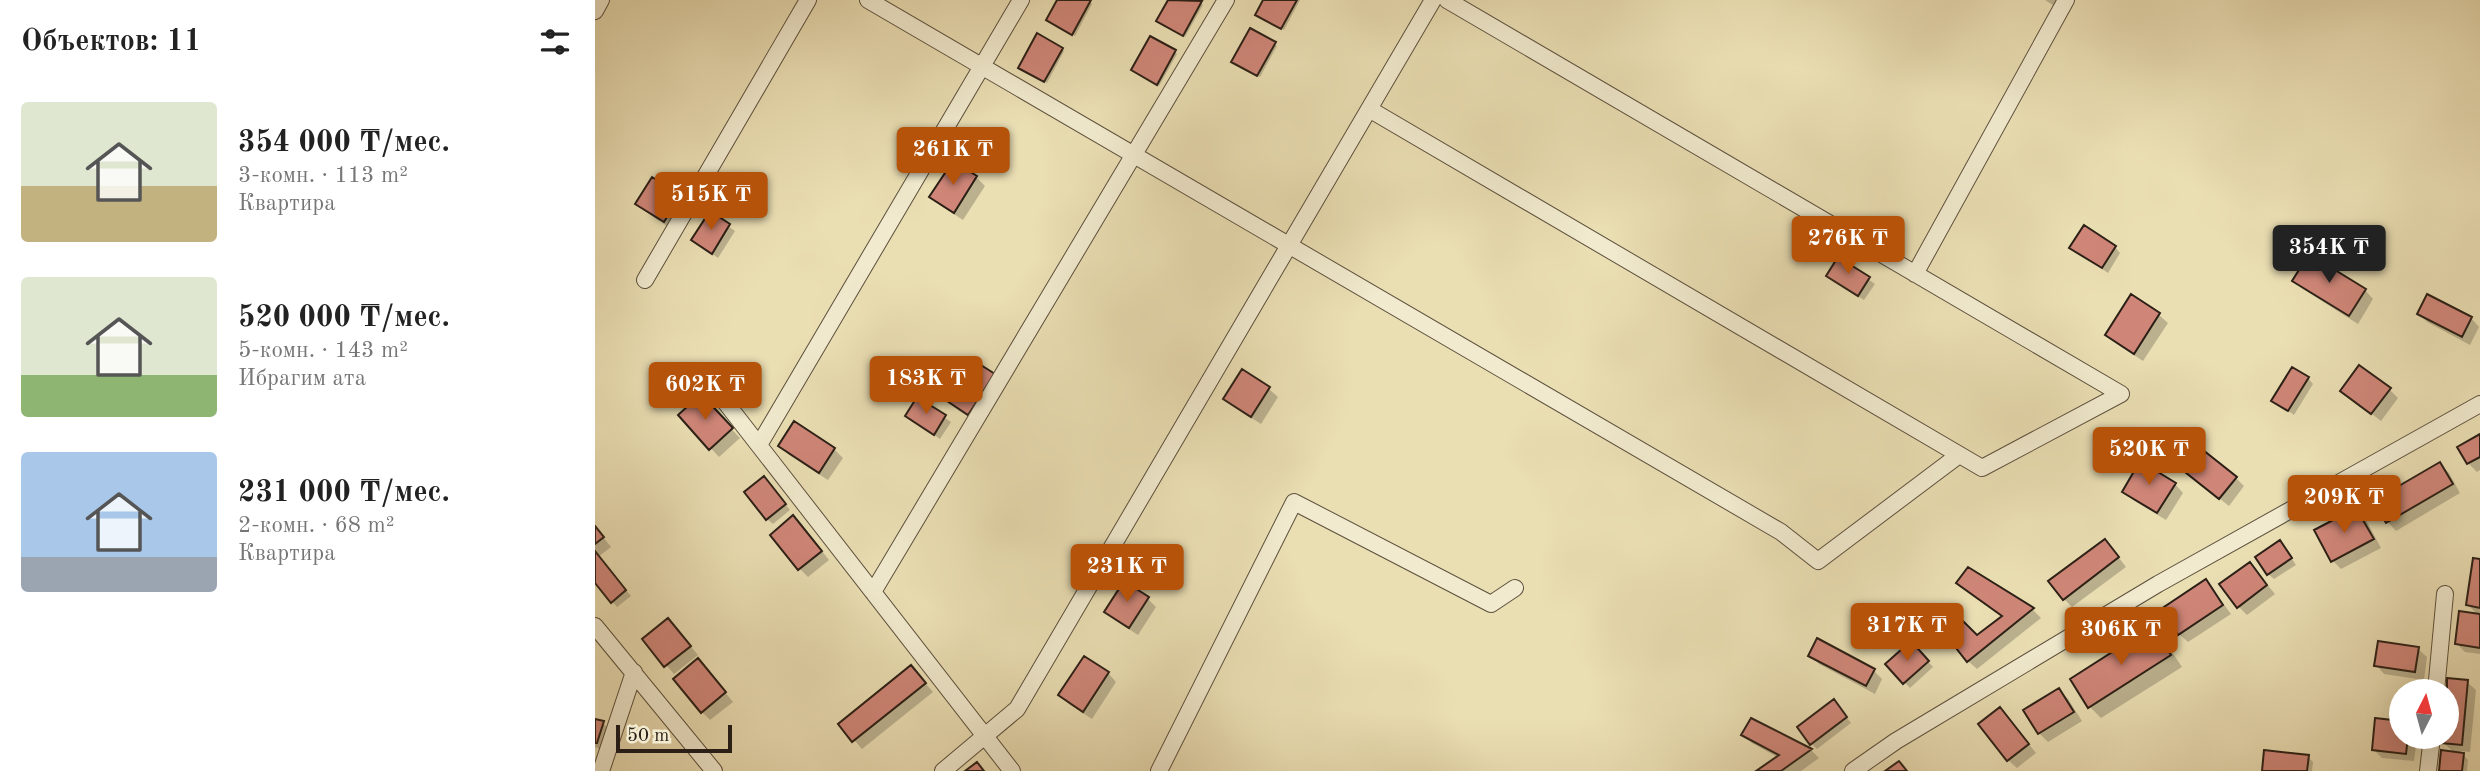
<!DOCTYPE html>
<html lang="ru">
<head>
<meta charset="utf-8">
<style>
	:root { --surface:#fff; --page:#f6f6f6; --text:#222; --muted:#767676; --accent:#b45309 }
	body { margin:0; font-family:"Old Standard TT",serif; background:var(--page); color:var(--text); height:100vh; display:flex; flex-direction:column; font-size:26px; white-space:nowrap }
	* { box-sizing:border-box; margin:0 }
	p { font-size:23px; color:var(--muted) }
	.icon { flex:none; width:38px; height:38px; fill:none; stroke:currentColor; stroke-width:2; stroke-linecap:round; stroke-linejoin:round }
	.map { position:relative; flex:1; overflow:hidden }
	.sheet { display:flex; flex-direction:column; background:var(--surface); width:595px }
	.sheet>* { flex:none }
	.needle { width:46px; rotate:6deg }
	.buttons { position:absolute; left:1794px; top:679px; display:grid; gap:14px }
	.buttons a { display:grid; place-items:center; width:70px; height:70px; border-radius:50%; background:var(--surface); box-shadow:0 7px 28px #0002; font-size:35px }
	.scale { position:absolute; left:21px; bottom:18px; width:116px; box-sizing:border-box; padding-left:7px; border:4px solid #2c2016; border-top:0; font-size:19px; line-height:24px; white-space:nowrap; color:#2c2016; -webkit-text-stroke:5px #f1eace; paint-order:stroke }
	.price { position:absolute; translate:-50% -60px; padding:0 16px; border-radius:7px; background:var(--accent); color:#fff; font-size:23px; line-height:46px; filter:drop-shadow(0 2px 4px #0008) }
	.price::after { content:''; position:absolute; left:50%; top:42px; width:21px; height:16px; margin-left:-10px; background:inherit; clip-path:polygon(0 0,100% 0,50% 100%) }
	.price.selected { background:#222; color:#fff }
	ul { padding:0; list-style:none }
	li { display:flex; align-items:center; gap:21px; height:175px; padding:0 21px }
	li span { display:grid; place-items:center; flex:none; width:196px; height:140px; border-radius:7px; color:#555 }
	li>.icon { margin-inline-start:auto }
	span .icon { width:84px; height:84px; fill:#fffc; stroke-width:1 }
	li b { font-size:30px }
	h2 { display:flex; justify-content:space-between; align-items:center; height:84px; padding:0 21px; font-size:30px }
	main { display:flex; flex:1; min-height:0 }
	.map>svg:first-child { display:block }
	.shadow { fill:#0003 }
	.building { fill:#cf8678; stroke:#2c2016; stroke-width:2 }
	.lines { fill:none; stroke-linecap:round; stroke-linejoin:round }
	.minor-casing { stroke:#5c503d; stroke-width:18 }
	.minor { stroke:#f1eace; stroke-width:16 }
</style>
</head>
<body>
<main>
<section class="sheet">
<h2>Объектов: 11<svg class="icon" aria-label="filters" viewBox="0 0 24 24"><path d="M4 7h16M4 17h16"/><circle cx="9" cy="7" r="2"/><circle cx="15" cy="17" r="2"/></svg></h2>
<ul>
<li><span style="background:linear-gradient(#dfe7d0 60%,#c2b280 0)"><svg class="icon" aria-label="home" viewBox="0 0 24 24"><path d="M3 11l9-7 9 7M6 9v11h12V9"/></svg></span><div><b>354 000 ₸/мес.</b><p>3-комн. · 113 m²</p><p>Квартира</p></div></li>
<li><span style="background:linear-gradient(#dfe7d0 70%,#8fb573 0)"><svg class="icon" aria-label="home" viewBox="0 0 24 24"><path d="M3 11l9-7 9 7M6 9v11h12V9"/></svg></span><div><b>520 000 ₸/мес.</b><p>5-комн. · 143 m²</p><p>Ибрагим ата</p></div></li>
<li><span style="background:linear-gradient(#a9c7e8 75%,#9aa5b1 0)"><svg class="icon" aria-label="home" viewBox="0 0 24 24"><path d="M3 11l9-7 9 7M6 9v11h12V9"/></svg></span><div><b>231 000 ₸/мес.</b><p>2-комн. · 68 m²</p><p>Квартира</p></div></li>
</ul>
</section>
<div class="map">
<svg width="1885" height="771" viewBox="0 0 1885 771">
	<rect width="100%" height="100%" fill="#eadeb3"/>
	<filter id="stains"><feTurbulence type="fractalNoise" baseFrequency=".00286" numOctaves="4"/><feColorMatrix values="0 0 0 0 .2 0 0 0 0 .09 0 0 0 0 .02 0 0 0 .5 -.17"/></filter>
	<radialGradient id="worn" r=".72"><stop offset=".6" stop-color="#630" stop-opacity="0"/><stop offset="1" stop-color="#630" stop-opacity=".3"/></radialGradient>
	<path class="shadow" d="M464 0H492L497 4 480 36 455 22Z
		M575 0H601L608 5 590 37 563 21Z
		M670 0H705L689 30 664 16Z
		M1450 0H1469L1464 9Z
		M656 30 682 46 665 77 640 64Z
		M467 49 469 51 452 83 427 70Z
		M580 52 582 54 564 86 540 72Z
		M381 177 390 186 368 220 345 205 336 197Z
		M58 180 85 197 94 205 78 230 51 212 42 204Z
		M115 213 140 231 123 258 98 240Z
		M1520 247 1525 253 1513 273 1476 248Z
		M1244 259 1280 284 1269 300 1239 281Z
		M1699 281 1770 290 1778 299 1763 324 1708 289Z
		M1536 297 1564 315 1573 323 1548 361 1521 343 1512 335Z
		M1824 314 1876 318 1884 327 1875 345 1832 322Z
		M647 372 674 389 683 397 666 424 639 407 630 398Z
		M1713 378 1718 384 1699 415 1678 400Z
		M407 384 382 422 363 410 354 401Z
		M1795 390 1803 398 1786 421 1747 391Z
		M323 400 356 422 345 439 312 416Z
		M114 405 145 438 124 457 85 415Z
		M1885 436V470L1882 472 1873 463Z
		M185 446 239 449 248 458 233 480 194 455Z
		M1845 464 1854 473 1865 493 1801 531 1793 522Z
		M1641 478 1649 486 1634 506 1601 480Z
		M174 484 195 510 178 524 172 519Z
		M1580 484 1588 493 1571 520 1538 500 1529 491Z
		M1761 510 1770 518 1786 548 1746 569 1738 561Z
		M207 526 234 560 213 577 205 569Z
		M0 527 16 547 3 557 36 596 22 607 0 581Z
		M1690 548 1701 565 1679 579 1673 574Z
		M1518 550 1531 567 1477 607 1469 599Z
		M1885 561V654L1870 652 1862 644 1883 615 1873 605Z
		M1655 564 1680 594 1652 615 1643 606Z
		M1373 569 1438 610 1446 618 1382 669 1373 661 1382 637 1408 617 1363 583Z
		M1611 581 1636 614 1593 642 1584 634Z
		M553 599 561 607 543 635 520 620 511 612Z
		M73 620 103 655 79 674 49 639Z
		M1558 629 1569 640 1587 667 1506 718 1495 707Z
		M1316 643 1338 667 1315 688 1292 664Z
		M1823 649 1832 657 1829 680 1789 674 1781 665Z
		M1215 655 1279 671 1287 679 1280 694 1224 664Z
		M111 669 138 702 115 720 107 712Z
		M513 673 521 682 497 719 474 704 466 695Z
		M324 676 338 692 267 749 245 724Z
		M1853 680 1872 682 1881 690 1875 752 1865 751 1873 760 1872 771H1846L1859 753 1848 742V737H1852Z
		M1464 690 1473 699 1487 721 1453 742 1444 733Z
		M1244 707 1256 723 1222 749 1217 744Z
		M1405 709 1441 753 1422 768 1413 760Z
		M1157 720 1216 750 1224 758 1206 771H1165L1184 758 1157 743 1148 735Z
		M0 721 8 723 16 732 10 751 0 747Z
		M1806 723V737H1822L1819 761 1787 758 1778 749Z
		M1713 757 1718 762 1717 771H1669Z"/>
	<path class="building" d="M462 0H496L477 35 451 20Z
		M573 0 607 1 588 36 561 21Z
		M668 0H702L686 29 660 15Z
		M655 28 681 42 662 76 636 62Z
		M442 33 468 48 449 82 423 68Z
		M555 36 581 50 562 85 536 70Z
		M358 161 382 176 359 213 334 197Z
		M57 177 86 195 69 222 40 204Z
		M115 211 135 224 117 254 96 240Z
		M1489 225 1521 246 1507 268 1474 248Z
		M1714 254 1771 289 1754 316 1697 281Z
		M1243 257 1275 277 1263 296 1231 276Z
		M1536 294 1565 313 1539 354 1510 335Z
		M1832 294 1877 317 1867 337 1822 314Z
		M378 360 400 374 373 415 352 401Z
		M1764 365 1796 388 1776 414 1745 391Z
		M1697 367 1714 377 1693 411 1676 401Z
		M647 369 675 387 656 417 628 399Z
		M106 394 138 428 114 450 83 415Z
		M322 397 351 415 339 435 310 416Z
		M199 421 240 448 224 473 183 446Z
		M1885 434V457L1872 464 1862 447Z
		M1608 450 1642 477 1624 499 1590 472Z
		M1545 461 1581 483 1562 513 1527 492Z
		M1845 462 1858 484 1791 523 1778 501Z
		M169 476 191 504 171 520 149 492Z
		M1761 508 1779 539 1736 562 1719 530Z
		M198 515 227 551 203 570 175 535Z
		M0 526 9 537 0 544Z
		M1510 539 1524 557 1468 600 1453 581Z
		M1685 540 1697 558 1672 575 1660 557Z
		M0 551 31 590 16 603 0 583Z
		M1878 558 1885 559V608L1871 605Z
		M1655 562 1672 585 1642 608 1624 584Z
		M1373 567 1439 608 1372 662 1350 634 1367 620 1382 635 1407 616 1361 583Z
		M1611 579 1628 605 1583 635 1566 609Z
		M529 581 554 597 534 628 509 612Z
		M1864 611 1885 614V648L1860 644Z
		M73 618 96 646 69 667 47 639Z
		M1558 626 1576 655 1493 708 1475 679Z
		M1222 638 1280 669 1271 686 1213 656Z
		M1316 641 1334 661 1308 684 1290 664Z
		M1783 641 1824 647 1820 672 1779 666Z
		M489 656 514 672 488 712 463 695Z
		M103 658 131 692 106 713 78 679Z
		M316 665 331 683 257 742 243 724Z
		M1852 678 1873 680 1867 745 1846 743V737H1852Z
		M1464 688 1479 712 1443 734 1428 710Z
		M1239 699 1252 717 1215 745 1202 727Z
		M1405 707 1434 744 1412 761 1383 724Z
		M1156 718 1217 749 1186 771H1161L1184 755 1146 735Z
		M1780 718 1806 721V737H1813L1811 754 1777 750Z
		M0 719 9 721 2 743H0Z
		M1669 750 1714 755 1712 771H1667Z
		M1846 750 1869 753 1867 771H1844Z
		M1304 761 1312 771H1290Z
		M382 762 389 771H370Z"/>
	<g class="lines">
		<defs>
			<path id="minor" d="M273 0 1186 532 1223 561 1364 455
				M852 0 1526 394
				M0 11 6 0
				M774 109 1387 468 1526 394
				M1320 274 1471 0
				M50 280 213 0
				M131 403 417 771
				M164 445 426 0
				M278 592 631 0
				M0 626 119 771
				M1841 691 1850 594
				M6 771 39 672
				M348 771 422 709 838 0
				M564 771 699 502 896 604 920 588
				M1258 771 1301 741 1563 584 1885 404
				M1833 771 1837 737"/>
		</defs>
		<use href="#minor" class="minor-casing"/>
		<use href="#minor" class="minor"/>
	</g>
	<rect width="100%" height="100%" filter="url(#stains)"/>
	<rect width="100%" height="100%" fill="url(#worn)"/>
</svg>
<div class="buttons">
<a><svg class="needle" viewBox="-14 -14 28 28"><path d="M0-13l5 13h-10z" fill="#e53935"/><path d="M0 13l5-13h-10z" fill="#767676"/></svg></a>
</div>
<div class="scale">50 m</div>
<b class="price" style="left:358px;top:187px">261K ₸</b>
<b class="price" style="left:116px;top:232px">515K ₸</b>
<b class="price" style="left:1253px;top:276px">276K ₸</b>
<b class="price selected" style="left:1734px;top:285px">354K ₸</b>
<b class="price" style="left:331px;top:416px">183K ₸</b>
<b class="price" style="left:110px;top:422px">602K ₸</b>
<b class="price" style="left:1554px;top:487px">520K ₸</b>
<b class="price" style="left:1749px;top:535px">209K ₸</b>
<b class="price" style="left:532px;top:604px">231K ₸</b>
<b class="price" style="left:1312px;top:663px">317K ₸</b>
<b class="price" style="left:1526px;top:667px">306K ₸</b>
</div>
</main>
</body>
</html>
